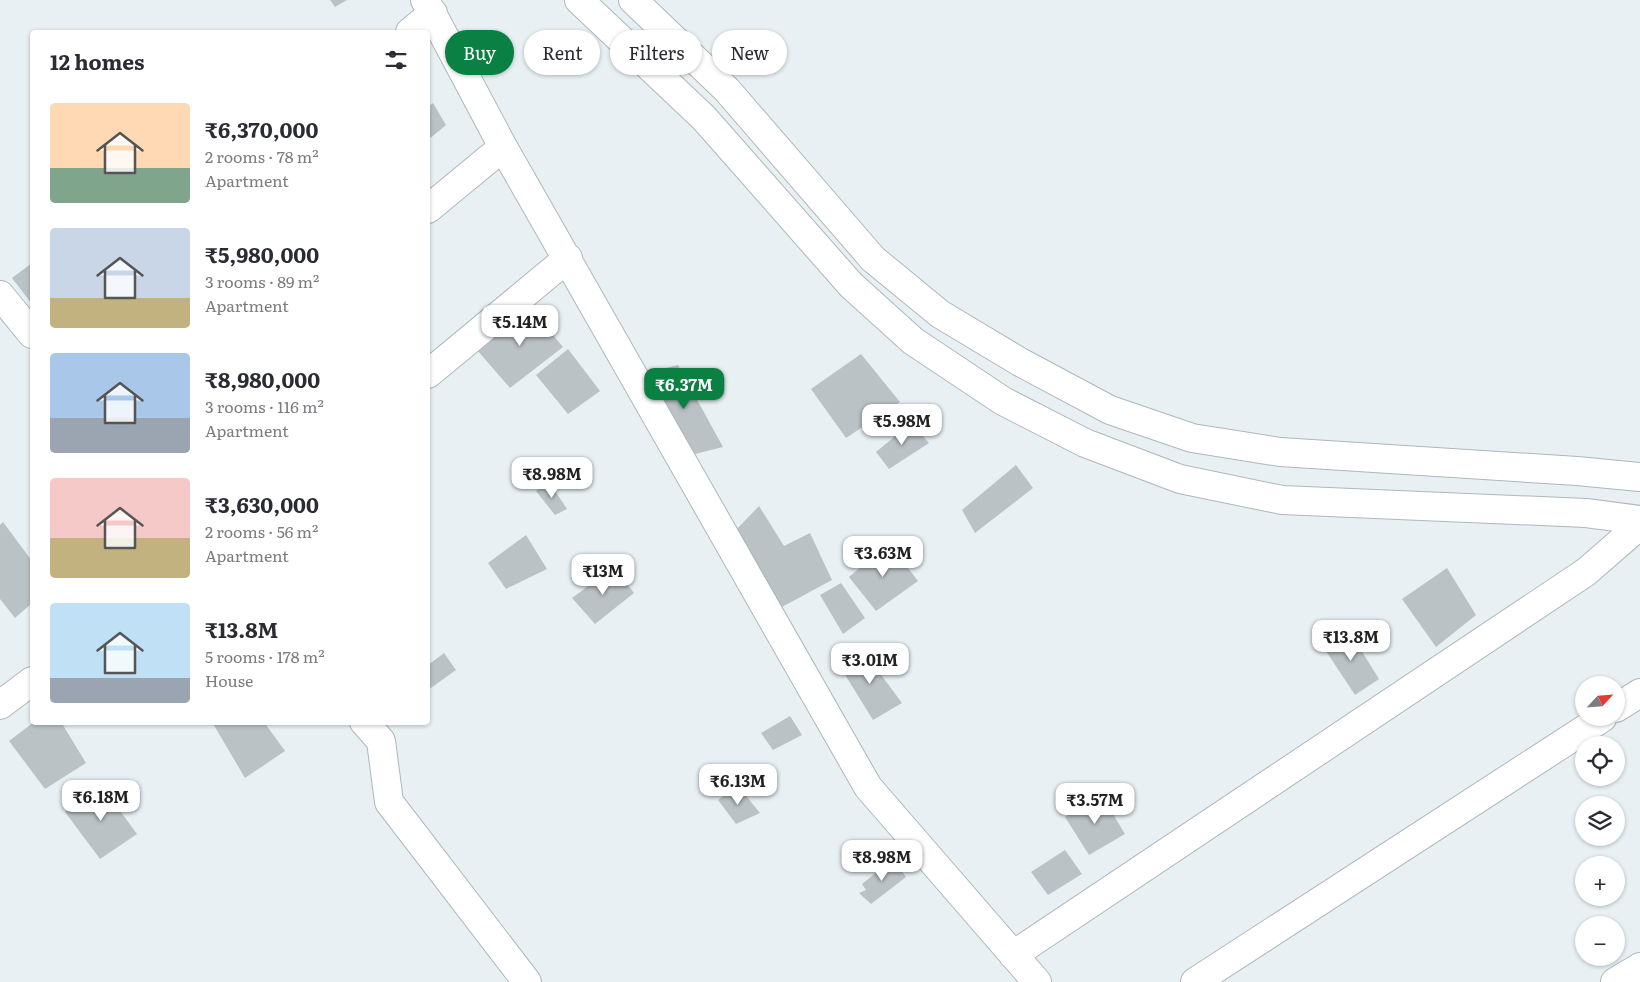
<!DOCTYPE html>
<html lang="en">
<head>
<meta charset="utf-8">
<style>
	:root { --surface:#fff; --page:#f7f7f7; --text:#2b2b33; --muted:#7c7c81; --accent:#0b8043 }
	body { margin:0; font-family:Literata,serif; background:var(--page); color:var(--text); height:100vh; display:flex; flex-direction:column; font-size:19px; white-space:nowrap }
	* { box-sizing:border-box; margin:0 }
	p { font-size:16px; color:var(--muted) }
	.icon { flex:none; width:28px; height:28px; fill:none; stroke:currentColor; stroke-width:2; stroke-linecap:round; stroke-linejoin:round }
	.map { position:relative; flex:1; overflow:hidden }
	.details { position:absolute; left:30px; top:30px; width:400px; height:695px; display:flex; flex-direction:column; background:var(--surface); border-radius:5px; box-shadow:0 1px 4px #0004 }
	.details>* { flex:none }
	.hud { position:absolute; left:445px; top:30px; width:475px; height:45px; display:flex; gap:10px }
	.needle { width:32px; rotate:64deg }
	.controls { position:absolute; left:1575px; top:676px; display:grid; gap:10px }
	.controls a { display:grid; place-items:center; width:50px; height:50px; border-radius:50%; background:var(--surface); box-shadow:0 1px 4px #0004; font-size:25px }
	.price { position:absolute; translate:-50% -42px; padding:0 11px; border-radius:10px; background:#fff; color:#222; font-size:16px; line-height:32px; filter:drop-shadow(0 1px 2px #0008) }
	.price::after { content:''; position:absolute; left:50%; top:30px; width:15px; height:11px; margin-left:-8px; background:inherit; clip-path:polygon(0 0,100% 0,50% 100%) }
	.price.current { background:var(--accent); color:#fff }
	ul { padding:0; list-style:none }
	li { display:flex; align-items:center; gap:15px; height:125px; padding:0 20px }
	li span { display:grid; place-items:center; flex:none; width:140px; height:100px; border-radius:5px; color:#555 }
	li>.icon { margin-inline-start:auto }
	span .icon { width:60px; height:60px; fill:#fffc; stroke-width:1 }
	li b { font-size:21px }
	h2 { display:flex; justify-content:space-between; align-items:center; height:60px; padding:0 20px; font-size:21px }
	.tag { padding:0 18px; border-radius:22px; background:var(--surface); box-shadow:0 1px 4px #0004; font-size:18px; line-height:45px }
	.tag.current { background:var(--accent); color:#fff }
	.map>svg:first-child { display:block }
	.building { fill:#bac2c5 }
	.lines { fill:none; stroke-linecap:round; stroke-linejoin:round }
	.minor-casing { stroke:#afb7ba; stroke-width:30 }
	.minor { stroke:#fff; stroke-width:28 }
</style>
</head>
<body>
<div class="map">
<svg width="1640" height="982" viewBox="0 0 1640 982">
	<rect width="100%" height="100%" fill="#e8f0f4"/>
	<path class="building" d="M330 0H347L335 7Z
		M433 103 446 125 428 140V107Z
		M32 263V302L31 303 12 278Z
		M528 305 563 347 510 388 477 350Z
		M568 349 600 391 568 414 536 375Z
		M861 354 900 402 846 438 811 389Z
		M678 365 723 447 691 455 646 373Z
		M911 423 929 443 889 469 876 452Z
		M1016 465 1033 488 975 533 962 510Z
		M549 482 567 509 555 515 536 491Z
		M759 506 784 546 810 533 832 580 780 608 734 532Z
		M3 522 32 561V603L15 618 0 599V525Z
		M526 535 547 569 506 589 488 563Z
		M889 543 918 581 876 611 849 577Z
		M614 567 634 593 595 624 572 598Z
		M1447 568 1476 615 1436 647 1402 599Z
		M841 583 865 618 843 634 820 595Z
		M1348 629 1379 679 1355 695 1322 645Z
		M862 649 902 703 873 720 839 665Z
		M444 653 456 670 428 690V665Z
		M790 716 802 735 773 750 761 733Z
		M34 722H61L86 763 45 789 9 741Z
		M212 722H264L285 751 245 778Z
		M101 785 137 834 100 859 65 812Z
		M738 786 760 813 736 824 718 800Z
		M1101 794 1125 834 1089 855 1065 817Z
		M1065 850 1082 874 1048 895 1031 872Z
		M893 859 906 877 871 904 859 893 866 890 862 884Z"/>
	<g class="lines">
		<defs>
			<path id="minor" d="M425 0 503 147 868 787 1037 982
				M579 0 704 118 851 285 913 341 1003 401 1085 443 1180 479 1282 500 1586 513 1640 520
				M633 0 727 90 873 259 940 314 1020 362 1110 410 1192 438 1280 452 1577 471 1640 477
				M410 32 433 13
				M428 209 503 147
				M0 295 32 334
				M428 374 568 258
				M0 705 32 681
				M1616 708 1640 693
				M364 722 381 741 389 802 527 982
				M1013 955 1586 572 1640 525
				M1195 982 1602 718
				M1615 982 1640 967"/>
		</defs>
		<use href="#minor" class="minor-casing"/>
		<use href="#minor" class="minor"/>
	</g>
</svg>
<div class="controls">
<a><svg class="needle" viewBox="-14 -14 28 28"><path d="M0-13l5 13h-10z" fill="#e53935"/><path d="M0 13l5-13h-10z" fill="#7c7c81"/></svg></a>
<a><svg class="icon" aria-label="locate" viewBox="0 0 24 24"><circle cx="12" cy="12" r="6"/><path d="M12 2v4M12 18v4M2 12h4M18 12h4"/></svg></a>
<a><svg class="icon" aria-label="layers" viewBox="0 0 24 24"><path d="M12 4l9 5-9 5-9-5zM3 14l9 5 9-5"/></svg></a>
<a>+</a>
<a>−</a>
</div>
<b class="price" style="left:520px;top:347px">₹5.14M</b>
<b class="price current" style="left:684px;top:410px">₹6.37M</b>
<b class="price" style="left:902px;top:446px">₹5.98M</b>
<b class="price" style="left:552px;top:499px">₹8.98M</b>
<b class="price" style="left:883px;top:578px">₹3.63M</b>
<b class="price" style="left:603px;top:596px">₹13M</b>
<b class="price" style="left:1351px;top:662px">₹13.8M</b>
<b class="price" style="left:870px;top:685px">₹3.01M</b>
<b class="price" style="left:738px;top:806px">₹6.13M</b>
<b class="price" style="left:101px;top:822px">₹6.18M</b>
<b class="price" style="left:1095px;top:825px">₹3.57M</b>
<b class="price" style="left:882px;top:882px">₹8.98M</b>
<div class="hud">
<a class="tag current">Buy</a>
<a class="tag">Rent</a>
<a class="tag">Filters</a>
<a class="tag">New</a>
</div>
<section class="details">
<h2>12 homes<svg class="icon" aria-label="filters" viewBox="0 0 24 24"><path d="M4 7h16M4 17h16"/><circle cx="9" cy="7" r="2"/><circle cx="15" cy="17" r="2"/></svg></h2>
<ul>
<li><span style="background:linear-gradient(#ffd9b3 65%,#7fa58c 0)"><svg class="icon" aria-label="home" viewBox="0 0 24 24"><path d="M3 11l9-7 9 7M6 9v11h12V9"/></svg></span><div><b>₹6,370,000</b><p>2 rooms · 78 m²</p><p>Apartment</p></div></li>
<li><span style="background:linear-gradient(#c9d6e8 70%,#c2b280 0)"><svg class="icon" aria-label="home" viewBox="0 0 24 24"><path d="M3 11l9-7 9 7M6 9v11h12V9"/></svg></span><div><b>₹5,980,000</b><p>3 rooms · 89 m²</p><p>Apartment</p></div></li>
<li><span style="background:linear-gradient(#a9c7e8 65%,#9aa5b1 0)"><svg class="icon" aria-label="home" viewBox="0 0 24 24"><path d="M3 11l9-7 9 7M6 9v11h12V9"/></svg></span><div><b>₹8,980,000</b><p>3 rooms · 116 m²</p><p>Apartment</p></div></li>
<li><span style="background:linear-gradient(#f6c9c9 60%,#c2b280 0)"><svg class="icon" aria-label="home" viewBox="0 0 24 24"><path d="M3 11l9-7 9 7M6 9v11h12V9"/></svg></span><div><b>₹3,630,000</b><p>2 rooms · 56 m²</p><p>Apartment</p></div></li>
<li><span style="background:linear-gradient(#bfe0f5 75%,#9aa5b1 0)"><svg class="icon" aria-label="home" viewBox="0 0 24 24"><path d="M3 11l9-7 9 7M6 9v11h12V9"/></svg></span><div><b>₹13.8M</b><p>5 rooms · 178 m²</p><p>House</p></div></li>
</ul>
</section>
</div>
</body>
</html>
